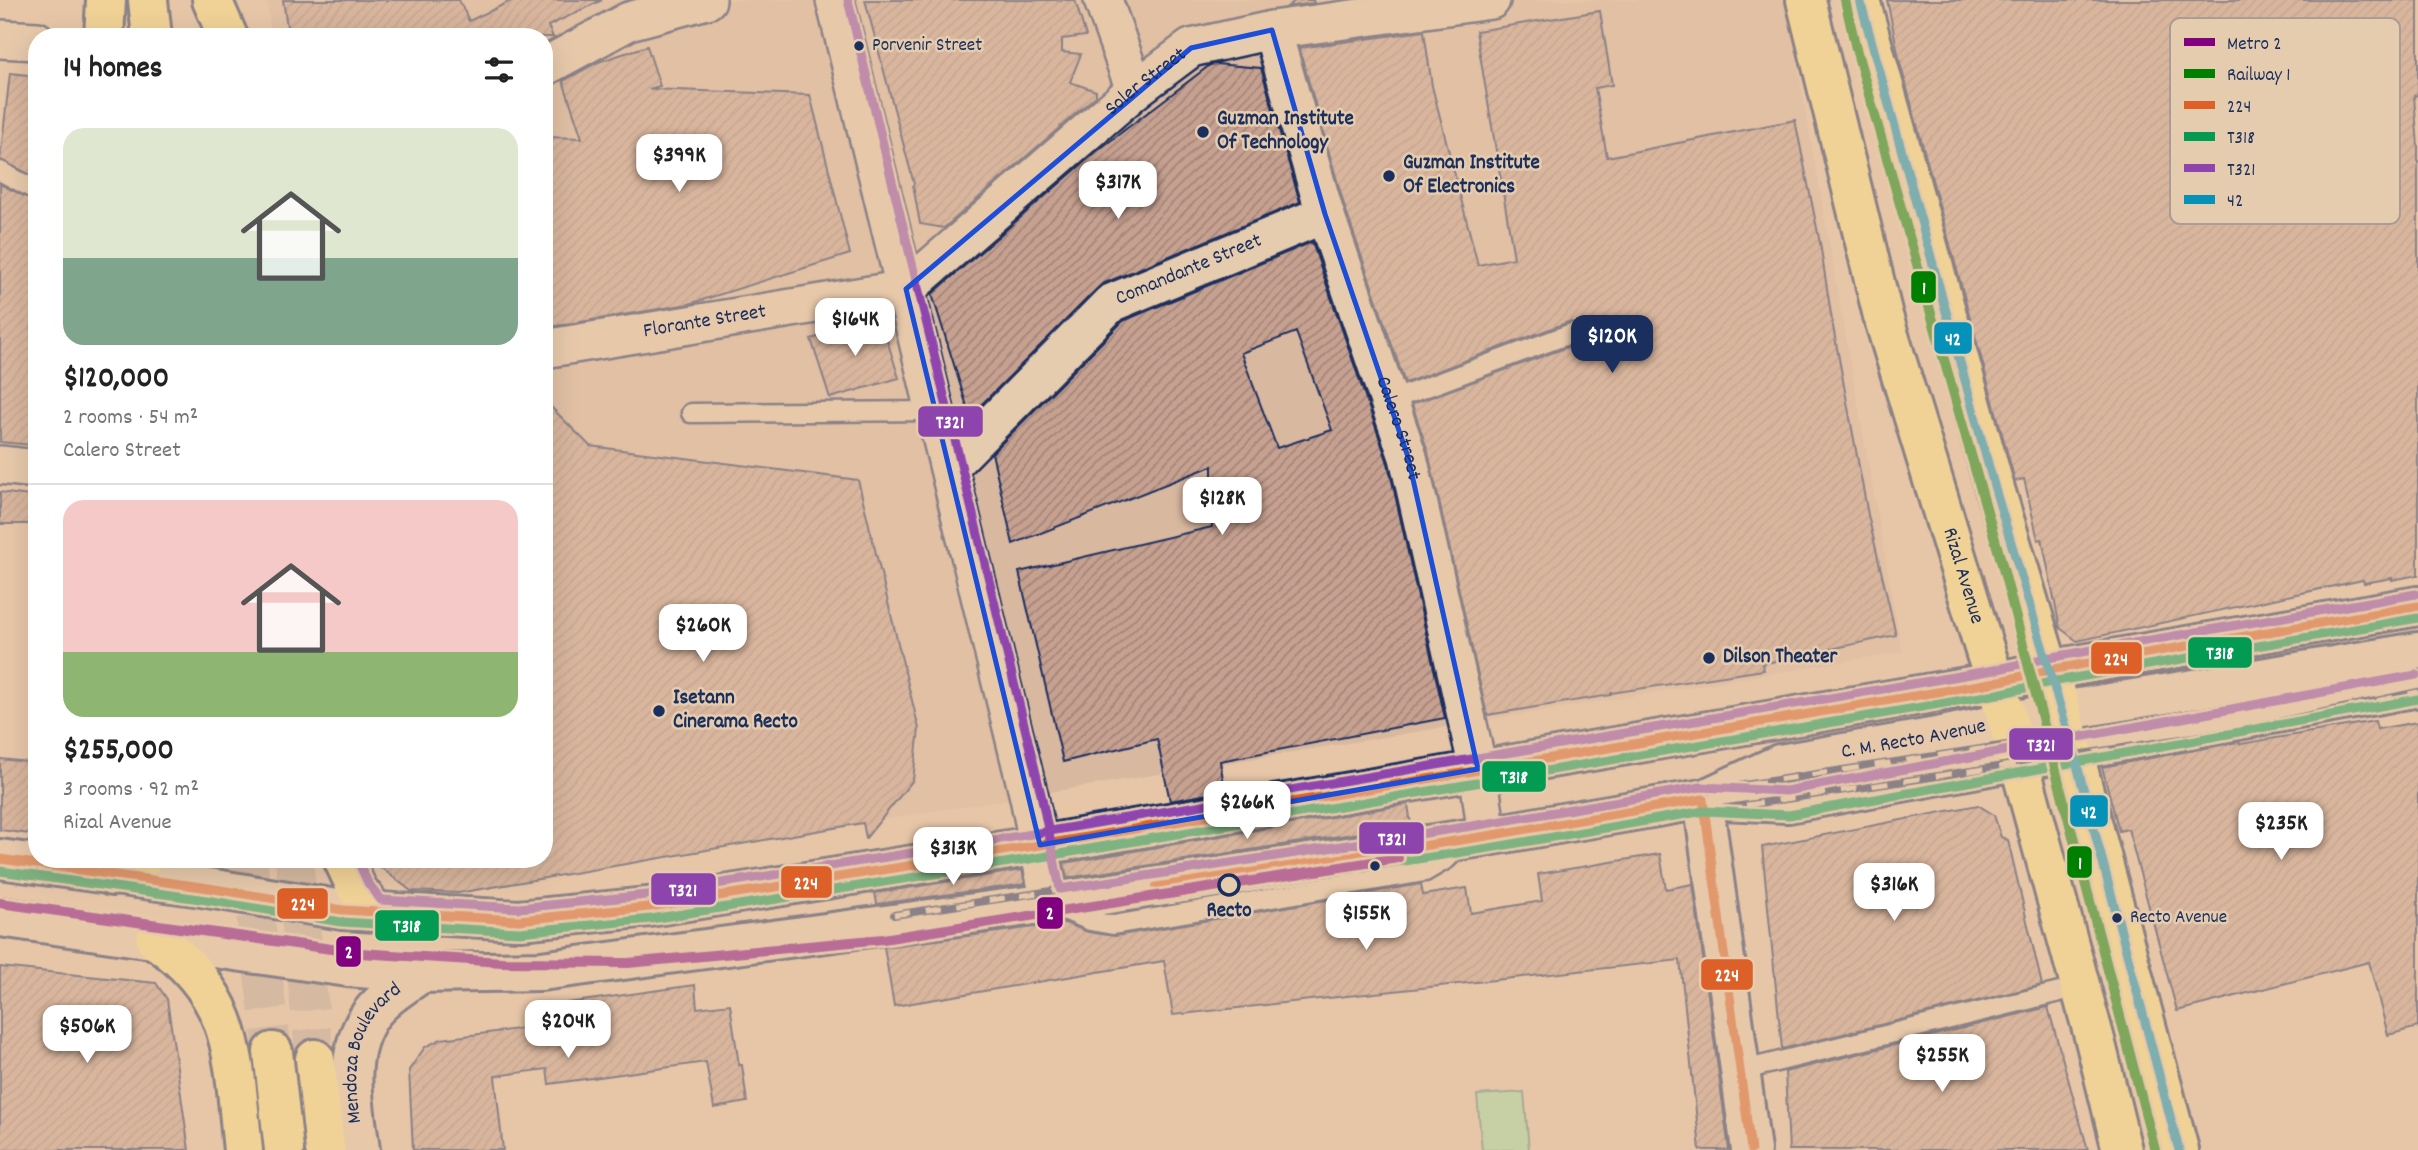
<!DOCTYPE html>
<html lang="en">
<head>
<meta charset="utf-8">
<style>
	:root { --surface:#fff; --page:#f6f6f6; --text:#222; --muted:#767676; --line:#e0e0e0; --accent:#1b2f5e }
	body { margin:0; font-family:Dekko,sans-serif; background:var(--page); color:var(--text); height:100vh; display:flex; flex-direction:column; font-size:26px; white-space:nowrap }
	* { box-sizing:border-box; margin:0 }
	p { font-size:23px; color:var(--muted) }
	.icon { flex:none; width:38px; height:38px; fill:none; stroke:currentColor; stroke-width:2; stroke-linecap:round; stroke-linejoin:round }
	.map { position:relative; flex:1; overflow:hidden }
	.side { position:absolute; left:28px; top:28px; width:525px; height:840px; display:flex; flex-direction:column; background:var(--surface); border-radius:28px; box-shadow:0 7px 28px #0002 }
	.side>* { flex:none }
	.price { position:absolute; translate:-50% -60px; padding:0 16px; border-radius:14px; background:#fff; color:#222; font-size:23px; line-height:46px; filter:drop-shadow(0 2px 4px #0008) }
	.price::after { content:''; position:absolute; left:50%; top:42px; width:21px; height:16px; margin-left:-10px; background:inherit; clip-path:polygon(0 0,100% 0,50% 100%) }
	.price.on { background:var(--accent); color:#fff }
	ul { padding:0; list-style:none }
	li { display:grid; align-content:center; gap:14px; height:371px; padding:0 35px }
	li+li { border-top:2px solid var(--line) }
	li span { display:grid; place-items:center; height:217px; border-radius:21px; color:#555 }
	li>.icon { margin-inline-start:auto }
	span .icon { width:126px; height:126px; fill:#fffc; stroke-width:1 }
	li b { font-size:30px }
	h2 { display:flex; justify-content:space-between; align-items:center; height:84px; padding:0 35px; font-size:30px }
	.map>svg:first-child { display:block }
	.built { fill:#d9b8a0 }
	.grass { fill:#a0da9f; stroke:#5e847e; stroke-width:2 }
	.building { fill:url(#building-hatch); stroke:#1b2f5e; stroke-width:2; fill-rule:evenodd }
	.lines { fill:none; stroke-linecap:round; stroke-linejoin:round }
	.primary-tunnel { stroke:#bea899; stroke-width:38; stroke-dasharray:38 19; stroke-linecap:butt }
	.lane-casing { stroke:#1b2f5e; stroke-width:23 }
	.street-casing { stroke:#1b2f5e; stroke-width:42 }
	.secondary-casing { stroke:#1b2f5e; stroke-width:44 }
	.primary-casing { stroke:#1b2f5e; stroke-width:44 }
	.lane { stroke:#e6ccae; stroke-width:18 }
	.street { stroke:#e6ccae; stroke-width:37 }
	.secondary { stroke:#e6ccae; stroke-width:38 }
	.primary { stroke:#fae180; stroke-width:38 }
	.rail-casing { stroke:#1b2f5e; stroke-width:8 }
	.rail { stroke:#e6ccae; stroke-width:5; stroke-dasharray:16; stroke-linecap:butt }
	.bus-1-casing { stroke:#e6ccae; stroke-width:14 }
	.bus-2-casing { stroke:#e6ccae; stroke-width:14 }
	.bus-3-casing { stroke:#e6ccae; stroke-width:14 }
	.bus-4-casing { stroke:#e6ccae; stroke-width:14 }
	.bus-1 { stroke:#dc6028; stroke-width:9 }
	.bus-2 { stroke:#039a52; stroke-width:9 }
	.bus-3 { stroke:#8e44ad; stroke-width:9 }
	.bus-4 { stroke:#0591b8; stroke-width:9 }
	.rail-1-casing { stroke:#e6ccae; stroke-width:16 }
	.rail-1 { stroke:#008000; stroke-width:10 }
	.metro-1-casing { stroke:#e6ccae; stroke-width:16 }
	.metro-1 { stroke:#800080; stroke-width:10 }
	.marked { fill:none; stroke:#1d4ed8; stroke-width:5; stroke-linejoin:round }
	.bus-dot { fill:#1b2f5e; stroke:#e6ccae; stroke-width:2.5 }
	.stop-dot { fill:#e6ccae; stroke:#1b2f5e; stroke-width:3.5 }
	.labels { text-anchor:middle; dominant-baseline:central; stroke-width:5; stroke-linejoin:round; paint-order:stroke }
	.bus-label { font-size:19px; fill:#1b2f5e; stroke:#e6ccae; text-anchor:start }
	.street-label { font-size:21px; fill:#1b2f5e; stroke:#e6ccae }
	.poi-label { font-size:21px; font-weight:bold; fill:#1b2f5e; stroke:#e6ccae; text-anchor:start }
	.stop-label { font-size:21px; font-weight:bold; fill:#1b2f5e; stroke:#e6ccae }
	.key { fill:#e6ccae; stroke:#a99d96; stroke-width:2 }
	.key-label { font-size:19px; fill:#1b2f5e }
	.line-badge { stroke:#e6ccae; stroke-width:2.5 }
	.badge-label { font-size:19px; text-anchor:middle; font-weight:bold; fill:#fff }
</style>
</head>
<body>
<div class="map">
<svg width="2418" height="1150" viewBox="0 0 2418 1150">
	<defs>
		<pattern id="building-hatch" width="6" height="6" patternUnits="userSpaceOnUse" patternTransform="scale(1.75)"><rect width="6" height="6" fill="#c7a190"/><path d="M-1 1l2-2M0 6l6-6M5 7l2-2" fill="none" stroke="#a18479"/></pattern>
	</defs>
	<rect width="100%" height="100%" fill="#e7c6a8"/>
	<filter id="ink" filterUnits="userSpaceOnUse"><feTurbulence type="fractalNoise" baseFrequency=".0143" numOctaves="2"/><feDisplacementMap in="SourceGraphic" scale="14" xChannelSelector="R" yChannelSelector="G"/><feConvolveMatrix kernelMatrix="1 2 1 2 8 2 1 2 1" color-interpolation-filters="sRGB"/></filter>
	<g filter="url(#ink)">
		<path class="built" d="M267 0H1786L1902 652 881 820 458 893 544 859V37H271Z"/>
		<path class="grass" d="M1524 1092 1529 1150H1482L1477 1095Z"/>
		<path class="building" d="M283 0H459L469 21 513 0H602L548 26 553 37H336L288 33Z
			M865 0H1075L1086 36 1062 39V52L1081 54 1070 82 1096 91V96L944 228 920 224 913 185 914 184Z
			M1296 0H1313L1314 3 1287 7Z
			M1887 0H2418V95L2414 96 2418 146V575L2392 580V578L2364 583 2363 580 2077 641 2060 628 2042 539 2038 540 2024 479 2015 481 1900 63Z
			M1600 11 1612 85 1595 88 1607 157 1795 120 1820 243 1832 321 1868 515 1896 635 1762 664 1764 670 1611 693V695L1487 715 1428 452 1412 404 1576 344 1581 340 1583 330 1579 324 1568 322 1405 383 1345 208 1299 48 1424 31 1432 86 1478 265 1514 258 1476 31Z
			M647 46 660 86 649 89 810 95 850 254 689 304 544 328V137L582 138 563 81 598 62Z
			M1216 64 1261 68 1300 202 1102 284 970 416 932 294 1097 151 1210 65Z
			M10 73 37 76V178L0 160Z
			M0 184 37 202V282L31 337H37V401L32 445 0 442Z
			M1312 242 1388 463 1445 718 1220 761 1225 791 1170 801 1157 739 1063 762 1019 572 1212 527V466L1013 544 992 453 1123 321ZM1296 332 1332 430 1277 448 1241 353Z
			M880 318 899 378 830 398 811 339Z
			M544 400 590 446 858 480 919 729 913 780 866 838 863 823 458 893 411 891 370 859H544Z
			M0 492 37 497V524H0Z
			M2375 721 2377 729 2418 722V1027L2388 1035 2369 962 2177 1011 2128 829 2119 831 2102 767 2238 742 2241 744Z
			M0 759 37 763V835L0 830Z
			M1408 804 1411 825 1067 878 1064 863Z
			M1978 805 1994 815 2001 837 2008 840 2042 985 1782 1049 1762 847Z
			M1660 854 1666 889 1693 884 1729 1150H1700L1680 960 1173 1015 1164 961 894 1006 884 947 1065 923 1088 932 1115 936 1421 884 1423 895 1467 888 1471 913 1542 901 1538 874Z
			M1022 870 1025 884 877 904 875 893Z
			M0 967 156 983 167 999 189 1150H0Z
			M695 985 697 1008 730 1004 739 1065H742L747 1102 714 1108 706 1062 549 1084 547 1069 495 1076 503 1150H413L409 1070 425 1047 441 1039 541 1026 539 1007Z
			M2048 1007 2088 1150H1789L1785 1072Z"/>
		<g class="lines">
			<path class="primary-tunnel" d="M248 859 273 1052
				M294 859 315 1059"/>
			<defs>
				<path id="lane" d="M0 171 37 191
					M1389 401 1572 333
					M691 413 935 411
					M1062 909 1090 921 1113 925 1425 872 1447 859 1459 847
					M1740 1071 2080 987"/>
				<g id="street">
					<path d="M835 0 1029 797 1050 903"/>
					<path d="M1103 0 1135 90"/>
					<path id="s1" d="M1272 30 1325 214 1408 457 1478 769 1487 836"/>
					<path d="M0 39 37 41"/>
					<path d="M544 67 629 21 707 0"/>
					<path id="s2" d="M906 289 1135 90 1191 48 1272 30 1491 0"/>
					<path id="s3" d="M544 349 906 289"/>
					<path d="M0 465 37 469"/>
					<path id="s4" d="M949 467 1111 303 1325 214"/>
				</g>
				<g id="secondary">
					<path id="s5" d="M1709 797 1780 764 1937 737 2061 711 2418 652"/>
					<path d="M1703 799 1751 1150"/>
					<path d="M0 859 202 887 343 910 519 920 649 907 1040 845 1996 682 2049 670 2418 606"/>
					<path d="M0 917 348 967 421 973 541 971 1050 903 1487 836 1703 799 1787 803 2418 687"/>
					<path id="s6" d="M360 1150C354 1104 342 1054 371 1014 384 997 404 985 421 973"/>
				</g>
				<g id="primary">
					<path d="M148 0 152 37"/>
					<path d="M212 0 228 37"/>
					<path id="s7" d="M1806 0 1883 316 1985 651 2008 721 2095 1040 2122 1150"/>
					<path d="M1860 0 1995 489 2073 750 2179 1150"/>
					<path d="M104 37 106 0"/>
					<path d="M343 859 357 889 375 912"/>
					<path d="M112 876 142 859"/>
					<path d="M156 940C238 996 233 1061 243 1150"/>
					<path d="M273 1052 284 1150"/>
					<path d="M315 1059 325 1150"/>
				</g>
			</defs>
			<use href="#lane" class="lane-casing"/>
			<use href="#street" class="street-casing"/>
			<use href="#secondary" class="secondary-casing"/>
			<use href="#primary" class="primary-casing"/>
			<use href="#lane" class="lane"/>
			<use href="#street" class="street"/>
			<use href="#secondary" class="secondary"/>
			<use href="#primary" class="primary"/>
			<defs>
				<path id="rail" d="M1398 858 2240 730 2418 692
					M894 915 2235 710 2418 672"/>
			</defs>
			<use href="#rail" class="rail-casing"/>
			<use href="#rail" class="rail"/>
			<defs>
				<path id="bus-1" d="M1703 799 1751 1150
					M0 859 202 887 343 910 519 920 649 907 1040 845 1996 682 2049 670 2418 606
					M1156 887 1487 836 1703 799"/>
				<path id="bus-2" d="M0 871 200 899 341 922 520 932 651 919 1042 857 1998 694 2051 682 2418 618
					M1158 899 1489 848 1704 811 1789 815 2418 699"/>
				<path id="bus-3" d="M848 0 1041 794 1060 889 1485 824 1701 787 1786 791 2416 675
					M357 859 368 883 381 900 519 908 647 895 1038 833 1994 670 2047 658 2416 594"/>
				<path id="bus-4" d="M1860 0 1995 489 2073 750 2179 1150"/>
			</defs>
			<use href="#bus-1" class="bus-1-casing"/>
			<use href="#bus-2" class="bus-2-casing"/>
			<use href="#bus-3" class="bus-3-casing"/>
			<use href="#bus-4" class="bus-4-casing"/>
			<use href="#bus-1" class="bus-1"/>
			<use href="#bus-2" class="bus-2"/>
			<use href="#bus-3" class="bus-3"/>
			<use href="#bus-4" class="bus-4"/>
			<defs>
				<path id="rail-1" d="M1845 0 1856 49 2000 557 2155 1150"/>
			</defs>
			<use href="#rail-1" class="rail-1-casing"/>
			<use href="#rail-1" class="rail-1"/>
			<defs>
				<path id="metro-1" d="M0 903 360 953 502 962 628 963 883 939 1398 858"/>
			</defs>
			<use href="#metro-1" class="metro-1-casing"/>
			<use href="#metro-1" class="metro-1"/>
		</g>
	</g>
	<path d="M0 0H2418V1150H0ZM1272 30 1325 214 1408 457 1478 769 1040 845 906 289 1191 48Z" fill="#e7c6a8" fill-opacity=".55" fill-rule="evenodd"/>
	<path class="marked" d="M1272 30 1325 214 1408 457 1478 769 1040 845 906 289 1191 48Z"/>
	<g class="bus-dot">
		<circle cx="859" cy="46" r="6"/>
		<circle cx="1203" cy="132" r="7"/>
		<circle cx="1389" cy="176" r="7"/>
		<circle cx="1709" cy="658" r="7"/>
		<circle cx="659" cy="711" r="7"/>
		<circle cx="1375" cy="866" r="6"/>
		<circle cx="2117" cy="918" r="6"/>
	</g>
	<circle class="stop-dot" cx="1229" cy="885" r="10"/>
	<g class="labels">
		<g class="bus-label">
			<text x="872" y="46">Porvenir Street</text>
			<text x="2130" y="918">Recto Avenue</text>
		</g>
		<g class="street-label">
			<text stroke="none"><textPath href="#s2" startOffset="317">Soler Street</textPath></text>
			<text stroke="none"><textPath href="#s4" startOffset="315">Comandante Street</textPath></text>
			<text stroke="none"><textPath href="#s3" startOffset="163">Florante Street</textPath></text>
			<text stroke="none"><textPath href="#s1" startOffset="418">Calero Street</textPath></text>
			<text stroke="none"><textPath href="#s7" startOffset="597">Rizal Avenue</textPath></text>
			<text stroke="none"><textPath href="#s5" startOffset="214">C. M. Recto Avenue</textPath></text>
			<text stroke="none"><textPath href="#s6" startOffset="103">Mendoza Boulevard</textPath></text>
		</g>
		<g class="poi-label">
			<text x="1217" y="120">Guzman Institute<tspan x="1217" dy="24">Of Technology</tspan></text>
			<text x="1403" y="164">Guzman Institute<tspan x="1403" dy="24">Of Electronics</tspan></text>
			<text x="1723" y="658">Dilson Theater</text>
			<text x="673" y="699">Isetann<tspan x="673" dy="24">Cinerama Recto</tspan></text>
		</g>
		<g class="stop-label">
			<text x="1229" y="912">Recto</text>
		</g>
	</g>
	<rect x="2170" y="18" width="230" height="206" rx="10" class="key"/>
	<rect x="2184" y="38" width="31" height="8" fill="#800080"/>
	<rect x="2184" y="69" width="31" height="9" fill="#008000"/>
	<rect x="2184" y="101" width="31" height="8" fill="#dc6028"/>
	<rect x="2184" y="132" width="31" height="9" fill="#039a52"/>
	<rect x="2184" y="164" width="31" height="8" fill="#8e44ad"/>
	<rect x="2184" y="195" width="31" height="9" fill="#0591b8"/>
	<g class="key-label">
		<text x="2227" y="49">Metro 2</text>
		<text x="2227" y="80">Railway 1</text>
		<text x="2227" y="112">224</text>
		<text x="2227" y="143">T318</text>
		<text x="2227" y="175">T321</text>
		<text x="2227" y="206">42</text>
	</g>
	<g class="line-badge">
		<rect x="1910" y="270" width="27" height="34" rx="7" fill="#008000"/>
		<rect x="1933" y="321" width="40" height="34" rx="7" fill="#0591b8"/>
		<rect x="917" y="405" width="67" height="33" rx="7" fill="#8e44ad"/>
		<rect x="2187" y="636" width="66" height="33" rx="7" fill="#039a52"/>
		<rect x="2090" y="641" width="53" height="34" rx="7" fill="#dc6028"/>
		<rect x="2008" y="727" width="66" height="34" rx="7" fill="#8e44ad"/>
		<rect x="1481" y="760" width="66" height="33" rx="7" fill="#039a52"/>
		<rect x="2069" y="794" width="40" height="34" rx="7" fill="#0591b8"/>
		<rect x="1358" y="821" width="67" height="34" rx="7" fill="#8e44ad"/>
		<rect x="2066" y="845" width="27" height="34" rx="7" fill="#008000"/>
		<rect x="780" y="865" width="53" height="34" rx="7" fill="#dc6028"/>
		<rect x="650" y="872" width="67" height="34" rx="7" fill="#8e44ad"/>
		<rect x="276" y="887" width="53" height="33" rx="7" fill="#dc6028"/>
		<rect x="1036" y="896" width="28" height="34" rx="7" fill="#800080"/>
		<rect x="374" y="909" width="66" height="33" rx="7" fill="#039a52"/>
		<rect x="335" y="935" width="27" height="33" rx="7" fill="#800080"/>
		<rect x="1700" y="958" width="54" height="33" rx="7" fill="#dc6028"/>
	</g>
	<g class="badge-label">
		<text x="1924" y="294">1</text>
		<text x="1953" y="345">42</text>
		<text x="950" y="428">T321</text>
		<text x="2220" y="659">T318</text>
		<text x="2116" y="665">224</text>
		<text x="2041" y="751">T321</text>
		<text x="1514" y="783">T318</text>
		<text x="2089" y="818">42</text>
		<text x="1392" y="845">T321</text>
		<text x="2080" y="869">1</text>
		<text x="806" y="889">224</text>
		<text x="683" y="896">T321</text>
		<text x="303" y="910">224</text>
		<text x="1050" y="919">2</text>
		<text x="407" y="932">T318</text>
		<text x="349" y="958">2</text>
		<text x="1727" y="981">224</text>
	</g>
</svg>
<b class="price" style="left:679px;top:194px">$399K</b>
<b class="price" style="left:1118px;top:221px">$317K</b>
<b class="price" style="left:855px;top:358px">$164K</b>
<b class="price on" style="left:1612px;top:375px">$120K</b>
<b class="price" style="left:1222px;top:537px">$128K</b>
<b class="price" style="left:703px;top:664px">$260K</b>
<b class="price" style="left:1247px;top:841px">$266K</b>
<b class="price" style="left:2281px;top:862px">$235K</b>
<b class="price" style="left:953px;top:887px">$313K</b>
<b class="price" style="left:1894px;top:923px">$316K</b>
<b class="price" style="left:1366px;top:952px">$155K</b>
<b class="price" style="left:568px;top:1060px">$204K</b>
<b class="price" style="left:87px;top:1065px">$506K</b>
<b class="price" style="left:1942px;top:1094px">$255K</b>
<section class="side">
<h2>14 homes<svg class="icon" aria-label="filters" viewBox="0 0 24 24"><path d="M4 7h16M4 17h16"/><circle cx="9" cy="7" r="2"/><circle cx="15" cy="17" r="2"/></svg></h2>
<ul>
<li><span style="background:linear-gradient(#dfe7d0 60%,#7fa58c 0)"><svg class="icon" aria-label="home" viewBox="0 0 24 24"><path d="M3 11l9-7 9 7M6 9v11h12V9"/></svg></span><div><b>$120,000</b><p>2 rooms · 54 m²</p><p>Calero Street</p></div></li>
<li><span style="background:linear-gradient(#f6c9c9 70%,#8fb573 0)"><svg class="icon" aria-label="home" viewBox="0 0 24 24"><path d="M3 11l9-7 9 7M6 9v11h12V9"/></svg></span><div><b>$255,000</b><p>3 rooms · 92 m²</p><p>Rizal Avenue</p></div></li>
</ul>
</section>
</div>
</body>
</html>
